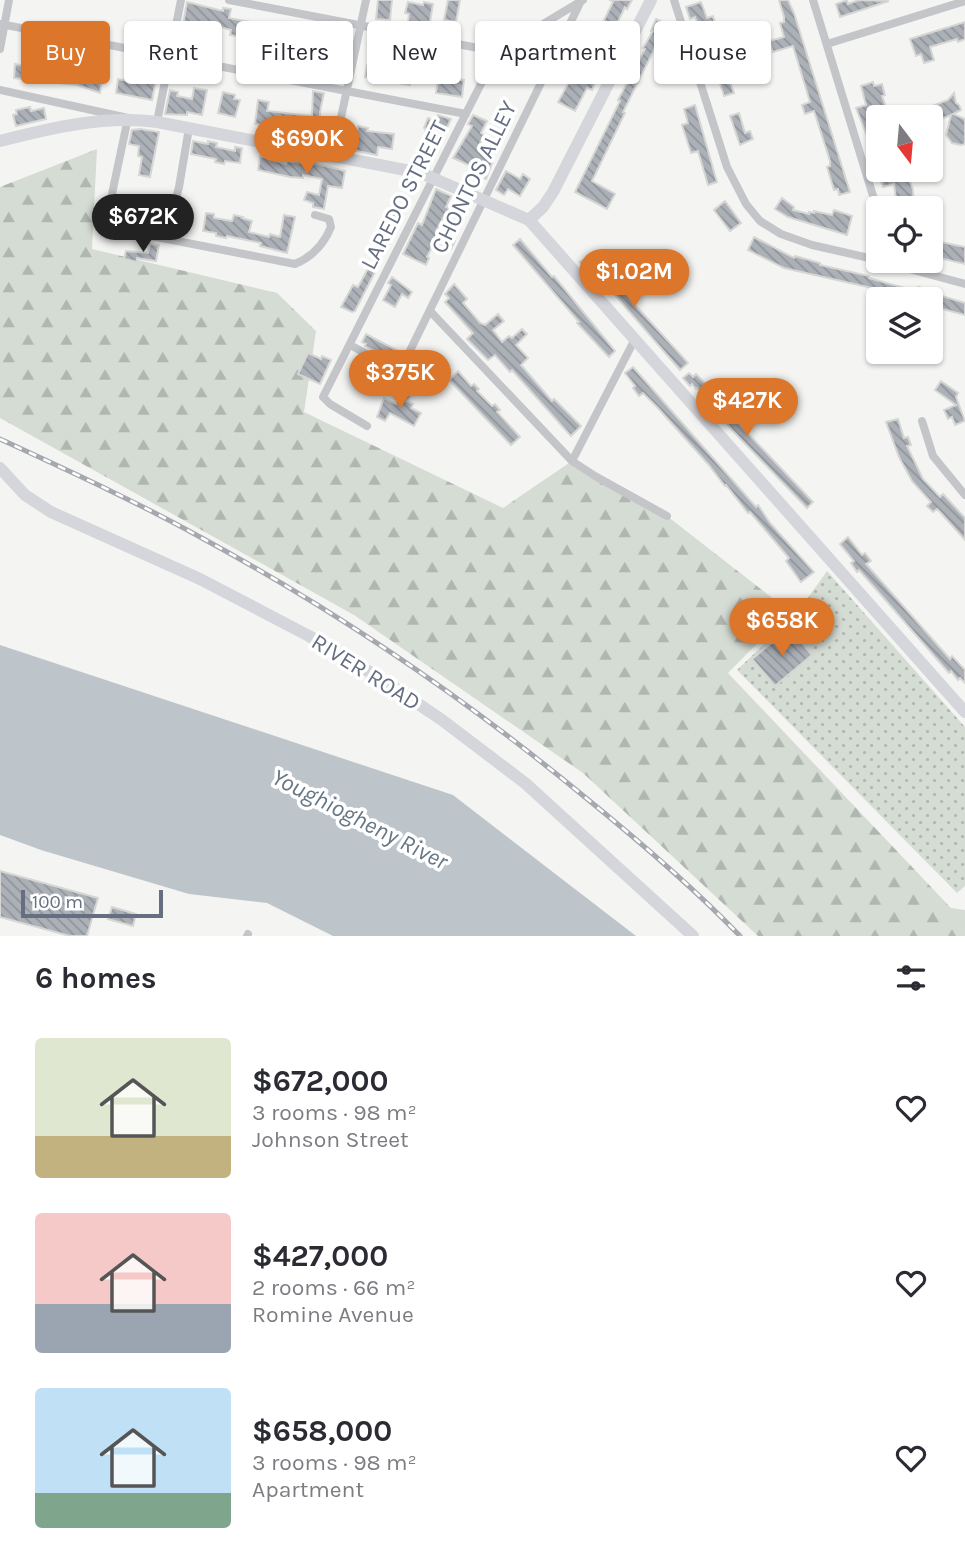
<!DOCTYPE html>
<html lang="en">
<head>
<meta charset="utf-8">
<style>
	:root { --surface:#fff; --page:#f2f2f3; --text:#2b2b33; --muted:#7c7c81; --accent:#db762b }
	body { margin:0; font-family:Karla,sans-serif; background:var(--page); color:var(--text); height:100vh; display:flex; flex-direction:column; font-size:26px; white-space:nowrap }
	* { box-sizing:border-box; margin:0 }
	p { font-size:23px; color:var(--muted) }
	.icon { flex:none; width:38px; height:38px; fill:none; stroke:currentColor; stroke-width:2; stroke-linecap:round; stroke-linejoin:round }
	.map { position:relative; height:936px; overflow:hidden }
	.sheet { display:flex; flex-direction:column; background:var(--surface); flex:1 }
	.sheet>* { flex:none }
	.hud { position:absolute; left:21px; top:21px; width:924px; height:63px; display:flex; gap:14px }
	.needle { width:46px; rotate:164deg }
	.fabs { position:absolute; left:866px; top:105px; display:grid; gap:14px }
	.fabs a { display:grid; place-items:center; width:77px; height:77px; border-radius:7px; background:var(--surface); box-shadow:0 2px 5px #0004; font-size:35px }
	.scale { position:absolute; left:21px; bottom:18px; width:142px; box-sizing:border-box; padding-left:7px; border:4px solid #656f81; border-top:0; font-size:19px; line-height:24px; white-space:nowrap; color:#656f81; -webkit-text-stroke:5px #fff; paint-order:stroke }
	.price { position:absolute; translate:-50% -60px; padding:0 16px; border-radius:24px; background:var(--accent); color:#fff; font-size:23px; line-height:46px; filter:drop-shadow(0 2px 4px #0008) }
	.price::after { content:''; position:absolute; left:50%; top:42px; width:21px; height:16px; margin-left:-10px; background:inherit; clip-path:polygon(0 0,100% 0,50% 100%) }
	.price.on { background:#222; color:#fff }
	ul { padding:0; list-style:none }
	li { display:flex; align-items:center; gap:21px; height:175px; padding:0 35px }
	li span { display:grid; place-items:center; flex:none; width:196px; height:140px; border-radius:7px; color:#555 }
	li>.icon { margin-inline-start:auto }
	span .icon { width:84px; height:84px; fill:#fffc; stroke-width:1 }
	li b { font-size:30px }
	h2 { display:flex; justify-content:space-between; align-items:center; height:84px; padding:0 35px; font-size:30px }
	.tag { padding:0 24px; border-radius:7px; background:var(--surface); box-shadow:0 2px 5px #0004; font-size:24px; line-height:63px }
	.tag.on { background:var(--accent); color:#fff }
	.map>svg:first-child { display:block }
	.forest { fill:url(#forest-firs) }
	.park { fill:url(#park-dots) }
	.water { fill:#bdc5cb }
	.building { fill:url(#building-back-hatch); stroke:#d6d6d4; stroke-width:2 }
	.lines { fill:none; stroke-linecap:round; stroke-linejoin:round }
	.street { stroke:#c3c5c9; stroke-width:8 }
	.secondary { stroke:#d4d6dc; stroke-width:12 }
	.rail-casing { stroke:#a5a8af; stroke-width:5 }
	.rail { stroke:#fff; stroke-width:2.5; stroke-dasharray:8; stroke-linecap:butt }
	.labels { text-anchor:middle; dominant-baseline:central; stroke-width:7; stroke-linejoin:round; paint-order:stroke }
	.street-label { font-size:23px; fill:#656f81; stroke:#fff }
	.water-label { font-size:24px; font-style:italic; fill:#667785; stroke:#fff }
</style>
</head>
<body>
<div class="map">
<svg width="965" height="936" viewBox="0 0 965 936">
	<defs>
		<pattern id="forest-firs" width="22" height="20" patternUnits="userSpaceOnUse" patternTransform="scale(1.75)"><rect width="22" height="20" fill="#d5dcd3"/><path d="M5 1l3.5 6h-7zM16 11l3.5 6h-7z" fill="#b0b7b1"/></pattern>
		<pattern id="park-dots" width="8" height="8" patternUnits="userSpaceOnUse" patternTransform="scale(1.75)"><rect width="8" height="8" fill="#d5dcd3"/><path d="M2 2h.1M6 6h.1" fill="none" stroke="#b0b7b1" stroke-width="1.8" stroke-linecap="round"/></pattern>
		<pattern id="building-back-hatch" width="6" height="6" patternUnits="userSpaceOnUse" patternTransform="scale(1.75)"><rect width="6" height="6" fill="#acb1b8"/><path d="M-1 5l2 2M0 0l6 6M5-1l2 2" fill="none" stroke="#90949b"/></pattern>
	</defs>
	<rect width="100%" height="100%" fill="#f4f5f2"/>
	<path class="forest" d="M97 149 92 249 277 293 316 331 304 412 503 508 572 461 667 516 789 611 728 673 951 908 965 910V936H758L583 773 354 615 0 418V187Z"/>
	<path class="park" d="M827 571 965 727V886L957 893 737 670 797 613Z"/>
	<path class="water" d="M0 645 453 795 636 936H333L267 903 189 894 41 850 0 835Z"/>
	<path class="building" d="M378 0H392L390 20 376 19Z
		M448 0H460L456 22 444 20Z
		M610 0H632L627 9 625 7 615 28 603 22 613 2Z
		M779 0H788L794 13 850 192 839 195 838 189 834 190 827 167 830 166V161L814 111 805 114 802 105 810 102 793 46 773 52 769 41 784 37 780 23 784 22V17Z
		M847 0 848 4 859 0 889 1 840 17 836 4Z
		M187 2 223 11V8L231 9 229 18 262 24 261 31 243 29 242 37 230 35 231 30 205 23 200 56 178 52Z
		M408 2 423 5 424 2 433 4 430 22H408L409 14 405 13Z
		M701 2 707 18 713 16 716 27 709 29 714 46 707 49 695 17 690 19 686 7Z
		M656 19 667 24 623 112 625 113 592 181 615 194 607 209 575 192 620 101 618 100 645 49 643 48 653 31H651Z
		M965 22V39L958 42 957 39 930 47 934 60 924 63 921 54 916 56 910 39Z
		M270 26 323 36 324 32 340 35 338 49 321 46 322 44 292 39V41L284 40 285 36 269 35Z
		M719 50 734 93 724 96 710 53Z
		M591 51 603 57 592 79 596 80 592 90 587 88 575 111 558 102 575 71 579 73Z
		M137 60 159 65 152 100 116 93 118 79 133 82Z
		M15 64 41 69V66L53 67V69L62 71V73L79 75 80 72 103 74 100 93 77 85 14 78Z
		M175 64 199 69 196 80 173 75Z
		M367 65 405 71 406 68 413 69 410 85 365 77Z
		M444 78 464 80 462 97 436 93 438 80 443 81Z
		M873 82 874 86 882 84 885 95 882 96 889 115 878 117V132L867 136 856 108 866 105 861 86Z
		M194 88 207 90 202 115 187 112V115L165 114 170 90 178 92 177 96 192 99Z
		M313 91 324 93 320 112V117L323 118 321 132 277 127V132L269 130 270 126 255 124 258 100 269 102 267 111 312 116Z
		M223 92 235 95 234 99 240 100 235 117 218 113Z
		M954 93 956 103 959 105 961 110 953 114 965 119V144L961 145 952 143 946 135 951 115 938 120 932 106 948 100Z
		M695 105 717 182 708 185 698 151 691 153 682 125 688 123 684 109Z
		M30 107 31 111 44 108 46 119 16 126 13 115 17 114 16 110Z
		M739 113 745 133 750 131 753 139 740 145 730 116Z
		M438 115 451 119 443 136 437 133 429 162 418 159 426 129 424 128 428 118 436 121Z
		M473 115 487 121 481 133 484 135 479 146 494 158 486 179 480 175 482 171 453 158 472 126 468 124Z
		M358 126 368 128 367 131 394 134 392 149 378 147 377 155 342 148 345 129 357 131Z
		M140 129 159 132 150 177 139 175 142 157 138 156 139 146 129 144 132 130Z
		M193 141 208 144V141L217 143 216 147 235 151V147L242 148 240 163 225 161 224 164 215 162 216 159 191 154Z
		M260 156 286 164 287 161 308 164 309 162 345 171 342 188 328 186 324 209 313 207V203L304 200 307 192 319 195 322 179 303 175V178L290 177 258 170Z
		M888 170H906L913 190 914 206 897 208 894 184 883 187 880 179 890 176Z
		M506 171 520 179 523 174 530 179 520 196 508 189 504 195 496 190Z
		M436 189 451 196 446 207 452 210 448 220 443 218 436 231 455 241 451 249 435 241 427 257 429 258 426 265 403 254 418 223 422 225Z
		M782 198 794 207 793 210 809 214V212L814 213V211L832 215 834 210 852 216 847 235 788 217 775 209Z
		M725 201 741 223 730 231 714 210Z
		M390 207 403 214 386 252 372 245Z
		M206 213 214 214V218L232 221 234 215 243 217 242 218 252 221 249 232 269 237 270 234 280 237 284 215 295 217 287 253 260 246 261 243 227 236 226 238 216 236V233L203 231Z
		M754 237 794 258 795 256 820 263V265L869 276V278L915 291 918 287 926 289V291L965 303V315L935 307 938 299H904L887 296 871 291 872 288 784 268 748 250Z
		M520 239 552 277 554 276 615 351 609 357 577 323 579 322 513 245Z
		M931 240 965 247V264L931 256Z
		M150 244 159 245 156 261 137 258V262L124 259 126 251 148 253Z
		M593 255 605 269 607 267 610 270 612 268 626 284 621 287 638 308 688 363 680 370 589 265 585 268 580 262Z
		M370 265 377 268 355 311 352 312 341 307 353 285 358 287Z
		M392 277 412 292 408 298 402 294 395 307 383 300 391 285 388 283Z
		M454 284 467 299 463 303 480 323 485 325 498 314 504 321 493 330 502 342 509 336 512 338 522 329 527 334 516 345 528 358 521 365 552 401 554 399 581 426 571 436 512 370 510 372 495 355 488 360 467 339 473 333 445 302 449 298 445 294Z
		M366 334 398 351 393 361 365 346 366 344 362 342Z
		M308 353 321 359 322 356 331 360 320 384 298 374Z
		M633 367 756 507 758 505 770 523 814 572 801 582 786 561 789 558 750 512 748 513 726 485 725 486 708 464 657 407 643 393 639 396 633 388 635 386 625 373Z
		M381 369 408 381 403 389 386 380 384 383 376 379Z
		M458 371 471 386 474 384 479 389 477 391 492 406 495 404 500 410 497 412 520 437 511 445 449 380Z
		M689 373 693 377 696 374 720 399 737 422 813 502 807 508 733 431 697 388 696 389 692 384 690 386 683 378Z
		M941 381 958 393 956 397 965 421 955 425 952 417 948 419 944 410 956 405 935 390Z
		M403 390 411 394 407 401 413 404 411 408 421 413 414 426 390 413 385 421 377 417 384 398 396 404Z
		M898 419 904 438 908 437 911 445 907 446 923 479 940 497 943 494 965 518V540L941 513 937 509 933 512 927 506 931 502 912 481 899 457 886 422Z
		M848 537 862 555 865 553 871 561 866 564 950 659 952 656 965 670V683L960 678 958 680 951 671 949 673 875 588 859 570 857 572 851 563 854 561 840 544Z
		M786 631 791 637 794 634 812 655 775 686 752 659Z
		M0 871 98 898 87 936H70L0 917Z
		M112 907 136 914 133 926 108 919Z"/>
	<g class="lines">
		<path class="street" d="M229 0 499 52
			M674 0 727 167 746 204 760 221 781 234 812 245 878 260
			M813 0 874 199 877 220 871 258
			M0 24 466 114
			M827 44 965 1
			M0 49 9 0
			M0 90 128 118 105 227 295 264C312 257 324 244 331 227L329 219 315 215
			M157 122 181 0
			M333 155 366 0
			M166 239 179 187 189 128
			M880 261 965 284
			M430 311 572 461 595 476 667 516
			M350 345 393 368 403 365 580 3
			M922 421 933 456 965 495
			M367 426 330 404 323 397 493 60 505 47 583 0
			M572 461 635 339
			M247 936 248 934"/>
		<path class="secondary" d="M0 141C51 128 104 115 157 122L421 173 529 220 965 712
			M529 220 543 207 553 192 651 0
			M0 468 25 495 51 512 200 579 309 636 383 680 442 720 525 783 693 936"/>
		<defs>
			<path id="rail" d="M0 439C67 470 135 501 200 537 337 611 466 699 586 798 639 841 692 886 740 936"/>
		</defs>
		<use href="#rail" class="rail-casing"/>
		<use href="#rail" class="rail"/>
	</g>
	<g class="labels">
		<g class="street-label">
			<text transform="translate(474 177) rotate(-64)">CHONTOS ALLEY</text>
			<text transform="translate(404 195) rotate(-63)">LAREDO STREET</text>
			<text transform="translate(366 672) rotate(32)">RIVER ROAD</text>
		</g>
		<g class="water-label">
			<text transform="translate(360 819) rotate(27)">Youghiogheny River</text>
		</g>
	</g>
</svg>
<div class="fabs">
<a><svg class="needle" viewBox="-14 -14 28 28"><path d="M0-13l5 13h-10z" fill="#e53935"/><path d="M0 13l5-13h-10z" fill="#7c7c81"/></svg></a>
<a><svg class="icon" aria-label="locate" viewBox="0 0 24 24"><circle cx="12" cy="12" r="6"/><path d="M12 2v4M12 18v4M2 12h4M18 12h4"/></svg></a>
<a><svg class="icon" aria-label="layers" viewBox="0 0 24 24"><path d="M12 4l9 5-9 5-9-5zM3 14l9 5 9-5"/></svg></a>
</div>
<div class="scale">100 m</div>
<b class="price" style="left:307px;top:176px">$690K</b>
<b class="price on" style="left:143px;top:254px">$672K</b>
<b class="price" style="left:634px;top:309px">$1.02M</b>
<b class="price" style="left:400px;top:410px">$375K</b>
<b class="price" style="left:747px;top:438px">$427K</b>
<b class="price" style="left:782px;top:658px">$658K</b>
<div class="hud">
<a class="tag on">Buy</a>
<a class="tag">Rent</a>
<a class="tag">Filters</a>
<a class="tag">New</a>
<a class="tag">Apartment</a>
<a class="tag">House</a>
</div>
</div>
<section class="sheet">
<h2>6 homes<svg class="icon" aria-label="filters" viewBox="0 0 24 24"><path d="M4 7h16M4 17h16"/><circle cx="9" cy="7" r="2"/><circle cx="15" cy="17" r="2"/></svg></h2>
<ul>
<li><span style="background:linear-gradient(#dfe7d0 70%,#c2b280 0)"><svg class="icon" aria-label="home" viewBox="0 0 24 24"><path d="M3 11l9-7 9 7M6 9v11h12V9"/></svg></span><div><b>$672,000</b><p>3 rooms · 98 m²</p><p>Johnson Street</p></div><svg class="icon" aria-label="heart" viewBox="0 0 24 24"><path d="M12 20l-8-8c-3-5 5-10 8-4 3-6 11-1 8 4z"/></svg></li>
<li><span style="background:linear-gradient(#f6c9c9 65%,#9aa5b1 0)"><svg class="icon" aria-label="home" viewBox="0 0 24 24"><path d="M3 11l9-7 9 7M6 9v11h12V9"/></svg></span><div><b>$427,000</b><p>2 rooms · 66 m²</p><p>Romine Avenue</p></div><svg class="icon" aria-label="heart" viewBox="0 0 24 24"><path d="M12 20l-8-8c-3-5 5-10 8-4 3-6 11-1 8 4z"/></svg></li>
<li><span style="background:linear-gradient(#bfe0f5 75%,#7fa58c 0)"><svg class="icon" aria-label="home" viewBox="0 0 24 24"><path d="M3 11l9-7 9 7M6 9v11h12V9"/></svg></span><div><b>$658,000</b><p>3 rooms · 98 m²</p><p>Apartment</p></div><svg class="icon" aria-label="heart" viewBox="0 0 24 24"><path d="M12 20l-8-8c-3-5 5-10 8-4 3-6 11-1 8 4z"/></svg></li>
</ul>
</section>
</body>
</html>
